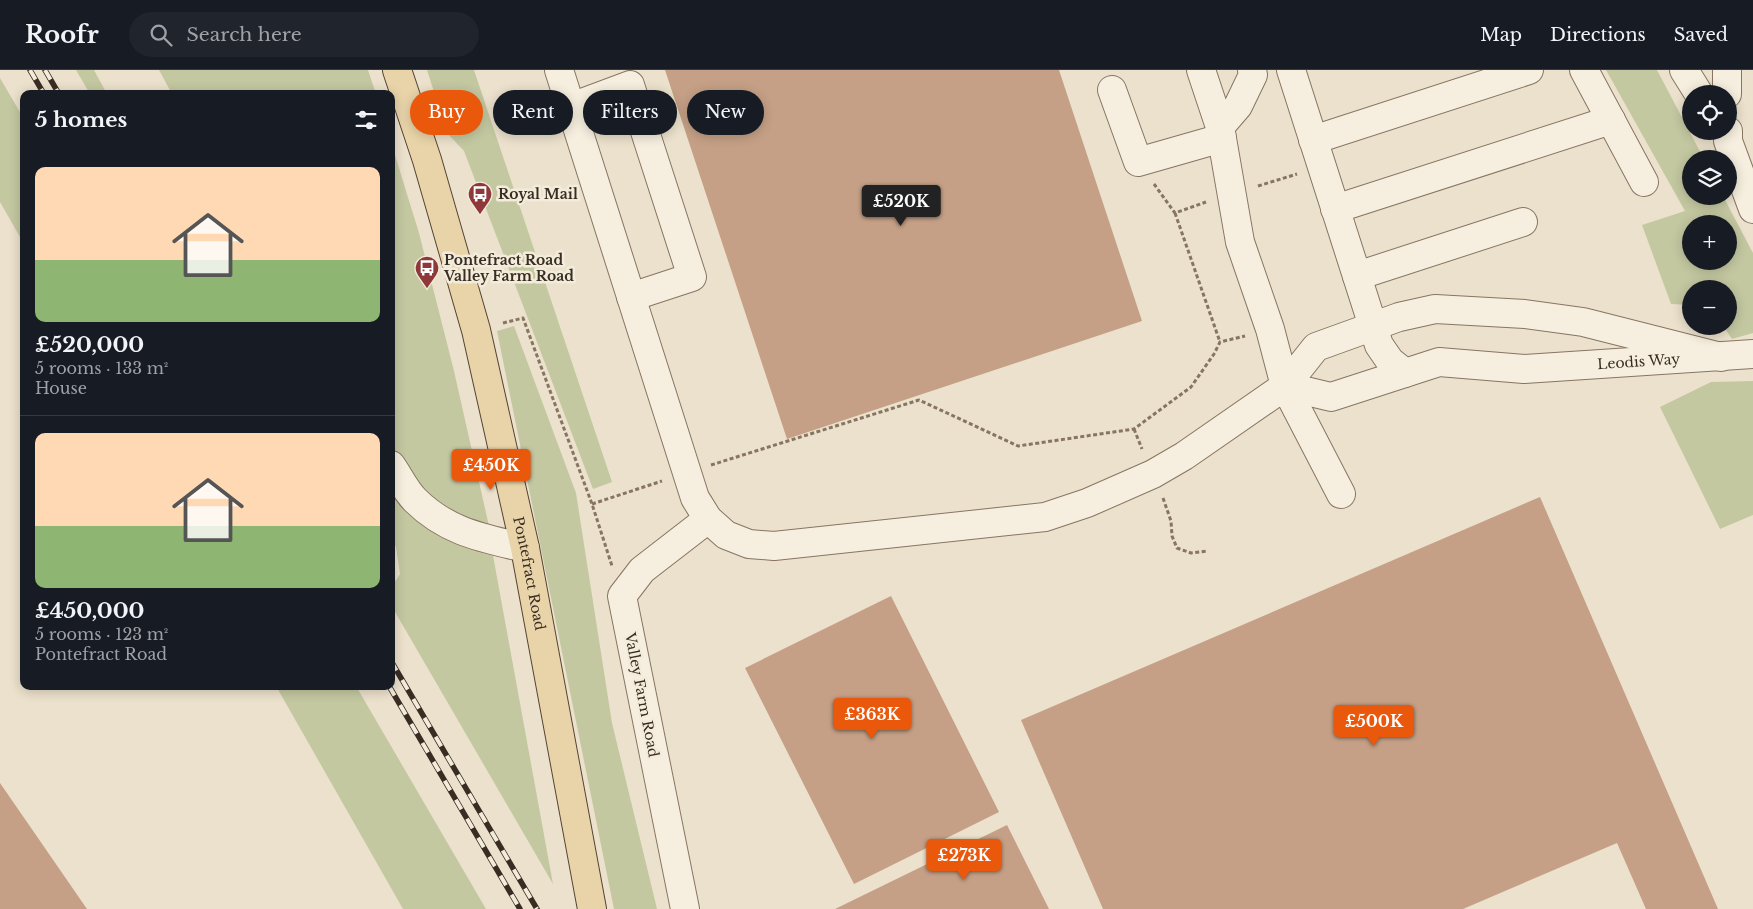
<!DOCTYPE html>
<html lang="en">
<head>
<meta charset="utf-8">
<style>
	:root { --surface:#171b24; --page:#20242c; --text:#f1f3f6; --muted:#9ea1a6; --line:#363941; --accent:#ea580c }
	body { margin:0; font-family:"Libre Baskerville",serif; background:var(--page); color:var(--text); height:100vh; display:flex; flex-direction:column; font-size:19px; white-space:nowrap }
	* { box-sizing:border-box; margin:0 }
	p { font-size:16px; color:var(--muted) }
	.icon { flex:none; width:28px; height:28px; fill:none; stroke:currentColor; stroke-width:2; stroke-linecap:round; stroke-linejoin:round }
	.map { position:relative; flex:1; overflow:hidden }
	.side { position:absolute; left:20px; top:20px; width:375px; height:600px; display:flex; flex-direction:column; background:var(--surface); border-radius:10px; box-shadow:0 2px 12px #0003 }
	.side>* { flex:none }
	.hud { position:absolute; left:410px; top:20px; width:475px; height:45px; display:flex; gap:10px }
	.controls { position:absolute; left:1682px; top:15px; display:grid; gap:10px }
	.controls a { display:grid; place-items:center; width:55px; height:55px; border-radius:50%; background:var(--surface); box-shadow:0 2px 12px #0003; font-size:25px }
	.price { position:absolute; translate:-50% -42px; padding:0 11px; border-radius:5px; background:var(--accent); color:#fff; font-size:16px; line-height:32px; filter:drop-shadow(0 1px 2px #0008) }
	.price::after { content:''; position:absolute; left:50%; top:30px; width:15px; height:11px; margin-left:-8px; background:inherit; clip-path:polygon(0 0,100% 0,50% 100%) }
	.price.selected { background:#222; color:#fff }
	ul { padding:0; list-style:none }
	li { display:grid; align-content:center; gap:10px; height:265px; padding:0 15px }
	li+li { border-top:1px solid var(--line) }
	li span { display:grid; place-items:center; height:155px; border-radius:10px; color:#555 }
	li>.icon { margin-inline-start:auto }
	span .icon { width:90px; height:90px; fill:#fffc; stroke-width:1 }
	li b { font-size:21px }
	h2 { display:flex; justify-content:space-between; align-items:center; height:60px; padding:0 15px; font-size:21px }
	.tag { padding:0 18px; border-radius:22px; background:var(--surface); box-shadow:0 2px 12px #0003; font-size:18px; line-height:45px }
	.tag.selected { background:var(--accent); color:#fff }
	header { display:flex; align-items:center; gap:30px; box-sizing:border-box; height:70px; padding:0 25px; background:var(--surface); border-bottom:1px solid var(--line) }
	header strong { font-size:24px }
	nav { display:flex; gap:28px; margin-inline-start:auto; font-size:18px }
	.search { width:350px; height:45px; background:var(--page); display:flex; align-items:center; gap:12px; box-sizing:border-box; padding:0 18px; border-radius:28px; color:var(--muted); font-size:19px }
	.map>svg:first-child { display:block }
	.green { fill:#c4c8a1; fill-rule:evenodd }
	.building { fill:#c5a086 }
	.lines { fill:none; stroke-linecap:round; stroke-linejoin:round }
	.minor-casing { stroke:#877562; stroke-width:30 }
	.major-casing { stroke:#554435; stroke-width:30 }
	.path { stroke:#877562; stroke-width:3; stroke-dasharray:4 2.5; stroke-linecap:butt }
	.minor { stroke:#f6efdf; stroke-width:28 }
	.major { stroke:#e9d4a9; stroke-width:28 }
	.rail-casing { stroke:#392d23; stroke-width:5.5 }
	.rail { stroke:#f3ecdb; stroke-width:4; stroke-dasharray:11; stroke-linecap:butt }
	.labels { text-anchor:middle; dominant-baseline:central; stroke-width:5; stroke-linejoin:round; paint-order:stroke }
	.poi-label { font-size:14px; font-weight:bold; fill:#392d23; stroke:#f3ecdb; text-anchor:start }
	.street-label { font-size:14px; fill:#392d23; stroke:#f3ecdb }
</style>
</head>
<body>
<header>
<strong>Roofr</strong>
<div class="search"><svg class="icon" aria-label="search" viewBox="0 0 24 24"><circle cx="10" cy="10" r="6"/><path d="M15 15l6 6"/></svg>Search here</div>
<nav><a>Map</a><a>Directions</a><a>Saved</a></nav>
</header>
<div class="map">
<svg width="1753" height="839" viewBox="0 0 1753 839">
	<rect width="100%" height="100%" fill="#ebe1cc"/>
	<path class="green" d="M76 0H94L107 24H90Z
		M159 0H368L376 24H172Z
		M427 0H474L612 412 593 419 464 81 447 63Z
		M1606 0H1657L1704 89H1691V126H1723L1753 183V263L1732 269 1723 256H1729V219H1691V235L1671 234 1642 155 1685 141ZM1691 154H1729V191H1691Z
		M0 8 24 49V174L0 132Z
		M391 72 419 163 454 301 489 456 445 443 391 382Z
		M514 256 576 423 612 653 657 839H614L497 261Z
		M1753 311V445L1720 459 1660 337 1711 312Z
		M391 415 492 480 553 814 391 535V518L400 504 396 477 391 468Z
		M276 616H356L486 839H403Z"/>
	<path class="building" d="M665 0H1059L1142 251 787 369Z
		M1540 427 1718 839H1646L1617 773 1463 839H1103L1021 650Z
		M891 526 999 742 854 814 745 598Z
		M0 713 87 839H0Z
		M1007 755 1049 839H835Z"/>
	<g class="lines">
		<defs>
			<g id="minor">
				<path d="M559 0 695 428 708 449 726 465 749 474 774 476 1045 447 1087 433 1153 404 1184 386 1285 316 1316 277 1399 247 1435 239 1525 244 1583 252 1721 287"/>
				<path d="M1201 0 1220 57 1240 172 1270 259 1285 316 1341 424"/>
				<path d="M1291 0 1379 275 1390 291 1405 303"/>
				<path d="M1584 0 1644 112"/>
				<path d="M1684 0 1699 24"/>
				<path d="M1727 0V24"/>
				<path d="M1112 20 1138 92 1222 68"/>
				<path d="M571 37 630 15 692 207 631 227"/>
				<path d="M1220 57 1238 36 1253 5 1252 0"/>
				<path d="M1728 61V71L1753 139"/>
				<path d="M1313 70 1529 0"/>
				<path d="M1335 139 1611 50"/>
				<path d="M1357 206 1523 152"/>
				<path id="s1" d="M1285 316 1331 327 1439 292 1524 299 1753 284"/>
				<path d="M391 395C399 406 405 420 415 430 447 462 483 468 525 478"/>
				<path d="M685 839 622 526 642 500 708 449"/>
			</g>
			<g id="major">
				<path id="s2" d="M397 0 427 90 476 260 525 478 592 839"/>
			</g>
		</defs>
		<use href="#minor" class="minor-casing"/>
		<use href="#major" class="major-casing"/>
		<path class="path" d="M1154 114 1175 143 1206 132
			M1258 116 1297 104
			M1175 143 1220 272
			M503 253 523 248 592 434 612 496
			M1134 359 1142 379
			M711 395 919 330 1018 376 1134 359 1191 317 1214 284 1220 272 1245 266
			M1163 428 1171 451 1172 466 1177 478 1191 483 1208 481
			M592 434 662 411"/>
		<use href="#minor" class="minor"/>
		<use href="#major" class="major"/>
		<defs>
			<path id="rail" d="M30 0 44 24
				M45 0 59 24
				M391 591 537 839
				M389 616 520 839"/>
		</defs>
		<use href="#rail" class="rail-casing"/>
		<use href="#rail" class="rail"/>
	</g>
	<defs>
		<symbol id="bus-pin" viewBox="-11 -11 22 30"><path d="M0 17L-7.5 6A9.5 9.5 0 1 1 7.5 6Z" fill="#8f383a" stroke="#f3ecdb"/><path d="M-5-6H5V4H4V6H2V4H-2V6H-4V4H-5ZM-3.5-4V0h7V-4ZM-3.5 1.2v1.5H-2V1.2ZM2 1.2v1.5H3.5V1.2Z" fill="#fff"/></symbol>
	</defs>
	<g fill-rule="evenodd">
		<use href="#bus-pin" x="466" y="110" width="28" height="38"/>
		<use href="#bus-pin" x="413" y="184" width="28" height="38"/>
	</g>
	<g class="labels">
		<g class="poi-label">
			<text x="498" y="124">Royal Mail</text>
			<text x="444" y="190">Pontefract Road<tspan x="444" dy="16">Valley Farm Road</tspan></text>
		</g>
		<g class="street-label">
			<text stroke="none"><textPath href="#s1" startOffset="361">Leodis Way</textPath></text>
			<text stroke="none"><textPath href="#s2" startOffset="521">Pontefract Road</textPath></text>
			<text transform="translate(642 625) rotate(79)">Valley Farm Road</text>
		</g>
	</g>
</svg>
<div class="controls">
<a><svg class="icon" aria-label="locate" viewBox="0 0 24 24"><circle cx="12" cy="12" r="6"/><path d="M12 2v4M12 18v4M2 12h4M18 12h4"/></svg></a>
<a><svg class="icon" aria-label="layers" viewBox="0 0 24 24"><path d="M12 4l9 5-9 5-9-5zM3 14l9 5 9-5"/></svg></a>
<a>+</a>
<a>−</a>
</div>
<b class="price selected" style="left:901px;top:157px">£520K</b>
<b class="price" style="left:491px;top:421px">£450K</b>
<b class="price" style="left:872px;top:670px">£363K</b>
<b class="price" style="left:1374px;top:677px">£500K</b>
<b class="price" style="left:964px;top:811px">£273K</b>
<div class="hud">
<a class="tag selected">Buy</a>
<a class="tag">Rent</a>
<a class="tag">Filters</a>
<a class="tag">New</a>
</div>
<section class="side">
<h2>5 homes<svg class="icon" aria-label="filters" viewBox="0 0 24 24"><path d="M4 7h16M4 17h16"/><circle cx="9" cy="7" r="2"/><circle cx="15" cy="17" r="2"/></svg></h2>
<ul>
<li><span style="background:linear-gradient(#ffd9b3 60%,#8fb573 0)"><svg class="icon" aria-label="home" viewBox="0 0 24 24"><path d="M3 11l9-7 9 7M6 9v11h12V9"/></svg></span><div><b>£520,000</b><p>5 rooms · 133 m²</p><p>House</p></div></li>
<li><span style="background:linear-gradient(#ffd9b3 60%,#8fb573 0)"><svg class="icon" aria-label="home" viewBox="0 0 24 24"><path d="M3 11l9-7 9 7M6 9v11h12V9"/></svg></span><div><b>£450,000</b><p>5 rooms · 123 m²</p><p>Pontefract Road</p></div></li>
</ul>
</section>
</div>
</body>
</html>
